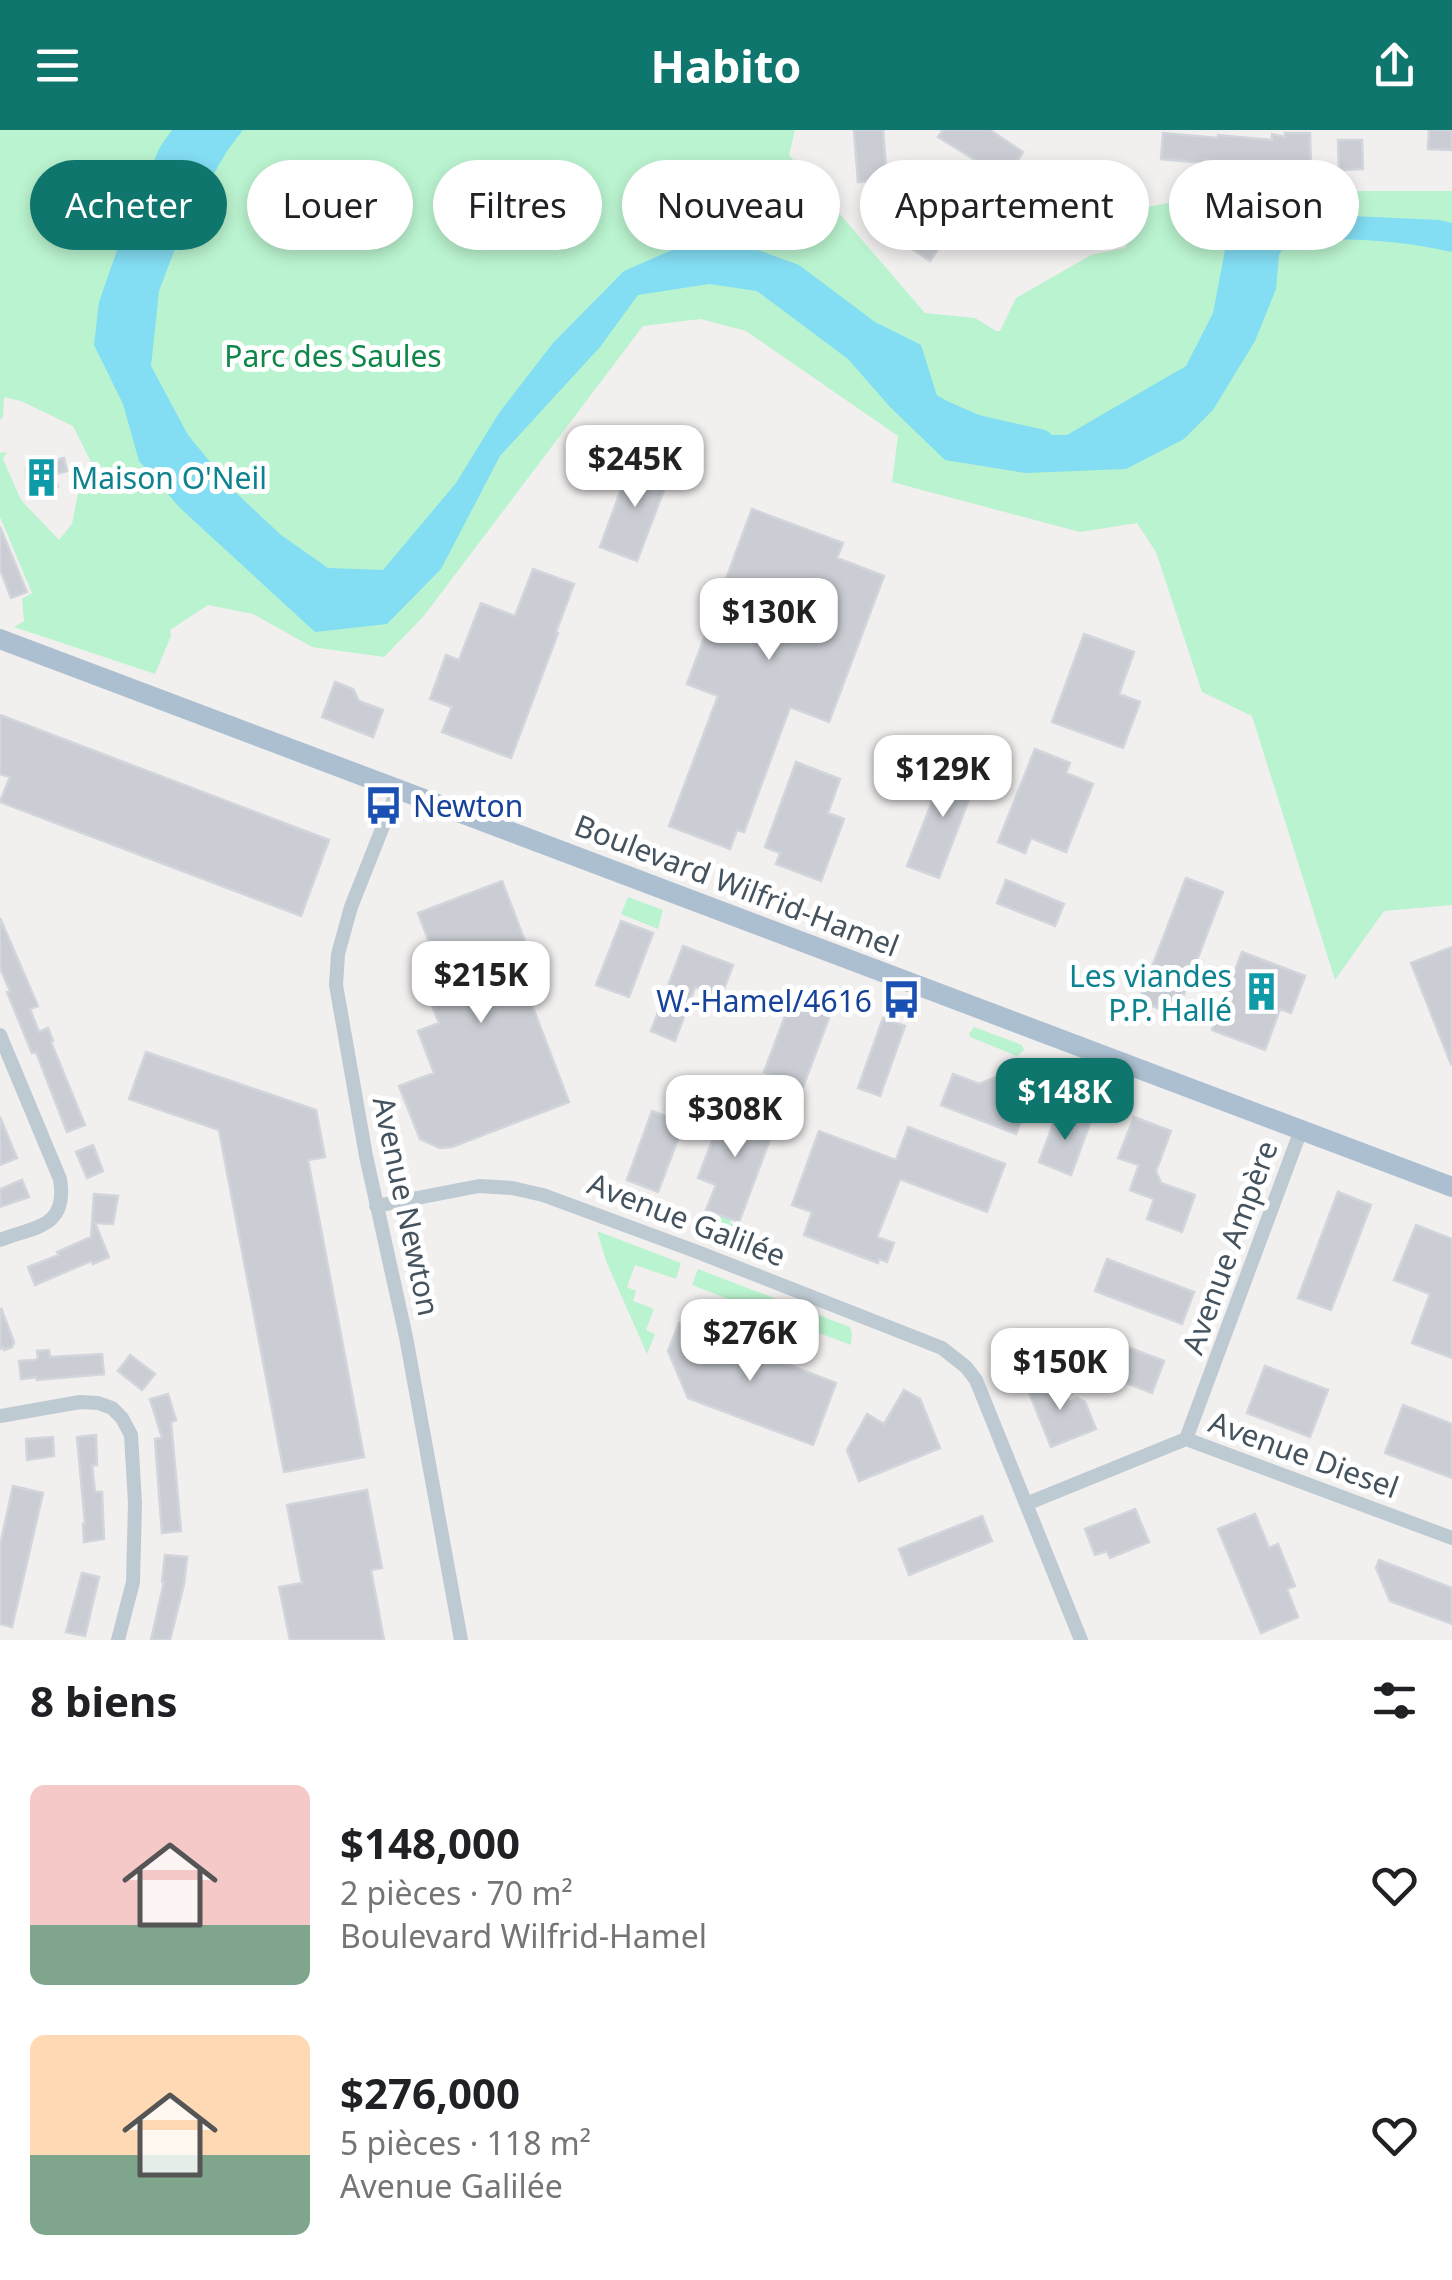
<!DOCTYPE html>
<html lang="fr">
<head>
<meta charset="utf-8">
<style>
	:root { --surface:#fff; --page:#f2f2f2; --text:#202124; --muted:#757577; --accent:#0f766e }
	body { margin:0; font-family:"Noto Sans",sans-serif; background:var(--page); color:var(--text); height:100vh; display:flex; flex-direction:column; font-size:38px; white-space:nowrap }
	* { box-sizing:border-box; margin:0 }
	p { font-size:32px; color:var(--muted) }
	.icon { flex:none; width:55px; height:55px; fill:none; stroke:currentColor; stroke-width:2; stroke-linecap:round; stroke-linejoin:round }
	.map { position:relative; height:1510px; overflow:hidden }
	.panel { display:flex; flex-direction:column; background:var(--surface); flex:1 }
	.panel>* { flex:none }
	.hud { position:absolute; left:30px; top:30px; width:1392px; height:90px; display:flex; gap:20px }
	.price { position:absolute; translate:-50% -85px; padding:0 22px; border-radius:20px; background:#fff; color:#222; font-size:32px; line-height:65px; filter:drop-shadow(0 2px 5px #0008) }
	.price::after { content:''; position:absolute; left:50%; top:60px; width:30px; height:22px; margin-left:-15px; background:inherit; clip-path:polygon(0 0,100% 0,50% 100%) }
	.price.active { background:var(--accent); color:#fff }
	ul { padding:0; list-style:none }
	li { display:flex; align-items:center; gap:30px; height:250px; padding:0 30px }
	li span { display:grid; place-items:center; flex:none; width:280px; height:200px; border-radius:15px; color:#555 }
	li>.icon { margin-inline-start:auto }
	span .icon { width:120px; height:120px; fill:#fffc; stroke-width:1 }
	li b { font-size:42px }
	h2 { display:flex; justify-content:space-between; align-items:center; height:120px; padding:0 30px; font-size:42px }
	.pill { padding:0 35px; border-radius:45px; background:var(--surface); box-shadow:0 5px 15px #0003; font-size:35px; line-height:90px }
	.pill.active { background:var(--accent); color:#fff }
	header { display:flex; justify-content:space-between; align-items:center; height:130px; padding:0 30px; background:var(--accent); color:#fff; font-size:45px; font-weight:700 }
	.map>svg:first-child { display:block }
	.green { fill:#baf3cf }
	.water { fill:#83ddf3 }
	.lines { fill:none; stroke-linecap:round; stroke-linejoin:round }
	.river { stroke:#83ddf3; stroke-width:25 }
	.building { fill:#caced4; stroke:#d2d5db; stroke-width:2.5 }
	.minor { stroke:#becad2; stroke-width:14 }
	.primary { stroke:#acbfd0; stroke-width:20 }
	.labels { text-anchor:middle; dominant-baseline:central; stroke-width:10; stroke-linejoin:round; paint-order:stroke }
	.park-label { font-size:30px; fill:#0f8649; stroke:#fff }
	.culture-label { font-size:30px; fill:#0d838f; stroke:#fff; text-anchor:start }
	.transit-label { font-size:30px; fill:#164399; stroke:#fff; text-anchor:start }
	.street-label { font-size:30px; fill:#45535e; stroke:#fff }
</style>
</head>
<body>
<header><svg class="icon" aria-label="menu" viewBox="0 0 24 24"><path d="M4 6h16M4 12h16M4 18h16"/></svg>Habito<svg class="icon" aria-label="share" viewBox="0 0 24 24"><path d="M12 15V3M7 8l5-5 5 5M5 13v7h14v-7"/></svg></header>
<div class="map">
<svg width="1452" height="1510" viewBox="0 0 1452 1510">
	<rect width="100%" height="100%" fill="#f2efef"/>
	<path class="green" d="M0 0H795L789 25 925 183 975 188 996 201H1000L1016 168 1091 125 1125 118 1148 77 1218 63 1251 50 1321 56 1328 67 1345 68 1347 61H1452V775L1384 781 1335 850 1252 586 1202 562 1156 422 1137 393 1080 402 892 352 898 306 746 201 700 189 643 196 423 487 384 527 312 517 253 484 208 475 170 500 171 506 155 544 14 497 24 491 22 469 32 463 0 387V323L7 322 3 329 21 370 59 410 72 394 79 358 95 340 73 296 21 271 4 267 3 287 0 290Z
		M628 767 663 780 658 799 621 784Z
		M974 897 1022 915 1024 920 1017 926 970 907 969 904Z
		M706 1080 731 1089 730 1093 746 1100 737 1125 699 1110 697 1105Z
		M597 1101 681 1133 676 1149 635 1135 627 1157 636 1161 633 1171 654 1179 646 1200 655 1204 647 1224 606 1131Z
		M698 1139 850 1197 852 1204 851 1215 779 1188 774 1197 761 1192 764 1183 692 1155Z"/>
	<path class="water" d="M172 0H243L227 21 184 95 159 161 151 236 188 305 234 361 281 405 328 438 383 440 456 353 499 283 553 213 624 141 711 103 799 135 875 192 921 215 944 288 1000 305H1067L1186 236 1213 183 1229 99 1240 86 1331 85 1439 90 1452 93V122C1398 110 1343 107 1287 111L1279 125 1276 159 1255 211 1213 280 1184 309 1126 339 1025 343 945 330 890 277 848 229 757 161 709 154 638 165 600 217 500 326 441 439 387 494 315 502 180 378 139 331 123 274 94 215 99 172 131 80 160 17Z"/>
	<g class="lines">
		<path class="river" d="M915 267 941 282 975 297 1041 312"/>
	</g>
	<path class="building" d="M854 0H883L887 49 858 52Z
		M943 0H990L1023 22 1006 49 938 7Z
		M1429 0H1452V20L1428 19Z
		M1163 3 1218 8V5L1272 10V4L1285 7V3H1310L1311 42H1285V35L1252 32 1251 34 1204 30V33L1161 29Z
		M1338 10H1362L1363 39 1339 40Z
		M884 64 947 106 930 131 867 89Z
		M1057 79 1064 110 1027 118 1025 111 992 117 987 88 1019 82 1020 87Z
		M64 328 67 341 54 345 58 357 33 363 26 348V337Z
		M632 330 670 344 637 431 600 417Z
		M752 379 843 413 837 428 884 446 829 592 790 577 744 702 737 700 730 719 669 696 718 566 687 554Z
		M0 397 27 462 11 468 0 439Z
		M533 439 574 454 556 502 558 503 511 628 442 602 452 577 430 569 446 525 459 530 481 473 515 486Z
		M1084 504 1134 522 1119 564 1140 572 1123 618 1052 592Z
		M335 552 353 559 359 571 383 580 373 607 322 587Z
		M0 585 329 710 301 786 0 672 10 647 0 644Z
		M1035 619 1070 633 1066 643 1093 654 1066 722 1031 708 1025 723 998 712Z
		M948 631 979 643 939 748 907 736Z
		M796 632 840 649 828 683 844 689 821 751 776 734 780 723 765 717Z
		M1186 748 1223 762 1176 885 1139 871Z
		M1006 750 1064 774 1055 796 997 773Z
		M502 751 539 848 524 854 569 972 452 1017 440 1018 420 1009 399 956 434 943 418 901 439 893 427 862 446 856 418 783Z
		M0 788 38 876 30 879 39 902 48 898 53 911 51 912 85 995 67 1002 36 922 32 923 7 862 10 861 0 838Z
		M621 791 653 803 629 867 596 855Z
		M683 816 733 835 721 867 695 857 675 911 651 901Z
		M1452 817V933L1451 934 1411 833Z
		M1242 822 1305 846 1291 883 1280 879 1265 920 1212 900Z
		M793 865 832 880 803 957 764 942Z
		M883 888 905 896 880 966 858 958Z
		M146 922 316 980 325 1027 308 1030 364 1327 284 1342 219 1000 129 969Z
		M953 944 979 954 996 947 1003 963 1028 972 1016 1004 941 975Z
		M726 974 776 993 739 1092 706 1080 716 1055 698 1048Z
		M652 981 684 993 658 1062 627 1050Z
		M1058 981 1090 993 1071 1045 1039 1032Z
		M0 987 17 1028 0 1035Z
		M1134 987 1171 1001 1156 1041 1161 1053 1195 1065 1182 1102 1147 1089 1154 1069 1130 1060 1139 1035 1118 1028Z
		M908 997 1005 1034 987 1082 900 1049 877 1107 894 1113 887 1132 879 1129 878 1133 804 1105 812 1082 792 1075 819 1001 896 1030Z
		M93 1015 103 1041 87 1048 76 1022Z
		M22 1050 29 1067 0 1077V1059Z
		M1338 1062 1371 1075 1331 1180 1298 1168Z
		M94 1064 118 1066 113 1094 95 1093 109 1127 93 1134 91 1131 35 1155 28 1137 59 1125 57 1122 91 1107Z
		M1416 1095 1452 1109V1228L1412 1213 1430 1164 1394 1150Z
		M1107 1129 1194 1162 1182 1194 1095 1161Z
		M1 1178 14 1212 12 1217 4 1220 3 1217 0 1219Z
		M679 1193 836 1253 813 1315 688 1268 668 1221Z
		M1104 1208 1164 1231 1152 1263 1092 1240Z
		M49 1220 50 1227 102 1224 104 1244 37 1250V1247L21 1249 19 1231 35 1230 38 1228 37 1221Z
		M130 1225 155 1244 142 1260 118 1241Z
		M1265 1236 1328 1260 1310 1307 1247 1283Z
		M1059 1247 1069 1272 1077 1268 1085 1272 1096 1299 1051 1317 1028 1260Z
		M904 1260 920 1269 940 1318 859 1351 847 1320 867 1284 884 1294Z
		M168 1264 176 1290 171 1292 181 1401 162 1403 155 1309 162 1308 150 1269Z
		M1403 1275 1452 1294V1348L1385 1323Z
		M96 1305 97 1335H92L95 1362H102L104 1409 84 1412 83 1394H85L77 1307Z
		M53 1307 54 1326 27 1330 26 1309Z
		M13 1356 43 1363 12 1497 0 1494V1416Z
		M367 1360 382 1438 371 1440 384 1510H290L279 1457 302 1453 287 1375Z
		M1135 1379 1149 1412 1110 1428 1107 1421 1095 1425 1085 1399Z
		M1255 1384 1269 1418 1278 1414 1295 1456 1287 1459 1298 1487 1261 1503 1218 1399Z
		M982 1386 992 1411 909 1445 899 1419Z
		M165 1425 187 1427 184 1454 170 1510H151L164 1452H162Z
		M1379 1430 1452 1458V1494L1390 1471 1376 1438Z
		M82 1443 99 1447 85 1506 66 1502Z"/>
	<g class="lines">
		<path class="minor" d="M397 661 351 777 338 824 336 855 366 1026 406 1207 461 1510
			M0 905 60 1049C68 1097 37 1096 0 1110
			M376 1076 479 1056 512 1058 543 1065 695 1121 942 1218 966 1237 976 1250 1081 1510
			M0 1286 80 1272 98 1273 112 1278 122 1288 131 1305 135 1373 133 1452 118 1510
			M1186 1309 1301 1000
			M1026 1374 1186 1309 1452 1408"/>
		<path class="primary" d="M0 509 1452 1057"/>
	</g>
	<defs>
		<symbol id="building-bare" viewBox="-9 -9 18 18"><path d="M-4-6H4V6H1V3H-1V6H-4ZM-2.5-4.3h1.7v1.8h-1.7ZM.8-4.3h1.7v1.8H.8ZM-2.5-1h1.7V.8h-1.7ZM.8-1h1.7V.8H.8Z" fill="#0f9aa8" stroke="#fff" stroke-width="2.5" paint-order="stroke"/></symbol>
		<symbol id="bus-bare" viewBox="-9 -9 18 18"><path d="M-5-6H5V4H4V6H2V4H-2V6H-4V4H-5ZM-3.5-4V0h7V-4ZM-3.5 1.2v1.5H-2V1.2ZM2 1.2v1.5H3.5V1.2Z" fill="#1a4fb4" stroke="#fff" stroke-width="2.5" paint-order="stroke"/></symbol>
	</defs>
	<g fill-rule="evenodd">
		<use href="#building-bare" x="14" y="320" width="55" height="55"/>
		<use href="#bus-bare" x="356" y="648" width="55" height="55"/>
		<use href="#building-bare" x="1234" y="834" width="55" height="55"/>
		<use href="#bus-bare" x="874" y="842" width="55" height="55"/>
	</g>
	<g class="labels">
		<g class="park-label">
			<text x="333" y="225">Parc des Saules</text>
		</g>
		<g class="culture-label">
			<text x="71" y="347">Maison O'Neil</text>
			<text x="1232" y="845" text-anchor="end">Les viandes<tspan x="1232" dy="34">P.P. Hallé</tspan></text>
		</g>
		<g class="transit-label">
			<text x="413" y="675">Newton</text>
			<text x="872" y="870" text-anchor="end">W.-Hamel/4616</text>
		</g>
		<g class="street-label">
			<text transform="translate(737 755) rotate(21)">Boulevard Wilfrid-Hamel</text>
			<text transform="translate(407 1076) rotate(78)">Avenue Newton</text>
			<text transform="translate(687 1089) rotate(21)">Avenue Galilée</text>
			<text transform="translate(1229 1117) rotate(-70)">Avenue Ampère</text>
			<text transform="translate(1304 1324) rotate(20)">Avenue Diesel</text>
		</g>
	</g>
</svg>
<b class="price" style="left:635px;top:380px">$245K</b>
<b class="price" style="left:769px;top:533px">$130K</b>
<b class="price" style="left:943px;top:690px">$129K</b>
<b class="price" style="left:481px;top:896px">$215K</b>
<b class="price active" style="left:1065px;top:1013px">$148K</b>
<b class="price" style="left:735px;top:1030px">$308K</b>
<b class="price" style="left:750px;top:1254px">$276K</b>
<b class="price" style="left:1060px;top:1283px">$150K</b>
<div class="hud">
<a class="pill active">Acheter</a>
<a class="pill">Louer</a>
<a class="pill">Filtres</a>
<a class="pill">Nouveau</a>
<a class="pill">Appartement</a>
<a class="pill">Maison</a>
</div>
</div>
<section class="panel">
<h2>8 biens<svg class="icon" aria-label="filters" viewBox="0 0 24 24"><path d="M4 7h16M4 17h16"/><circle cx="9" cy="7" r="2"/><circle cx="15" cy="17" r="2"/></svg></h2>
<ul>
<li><span style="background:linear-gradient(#f6c9c9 70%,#7fa58c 0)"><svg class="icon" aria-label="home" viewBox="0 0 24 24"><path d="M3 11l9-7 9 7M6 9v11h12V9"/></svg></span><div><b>$148,000</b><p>2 pièces · 70 m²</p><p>Boulevard Wilfrid-Hamel</p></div><svg class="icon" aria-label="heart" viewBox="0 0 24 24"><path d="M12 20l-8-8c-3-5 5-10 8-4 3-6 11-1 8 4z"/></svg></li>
<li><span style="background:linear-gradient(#ffd9b3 60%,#7fa58c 0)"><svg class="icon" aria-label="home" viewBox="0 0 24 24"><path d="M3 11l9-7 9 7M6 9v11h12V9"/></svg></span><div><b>$276,000</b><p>5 pièces · 118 m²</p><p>Avenue Galilée</p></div><svg class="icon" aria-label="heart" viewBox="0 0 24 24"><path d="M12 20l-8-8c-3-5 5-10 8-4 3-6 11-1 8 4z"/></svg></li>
</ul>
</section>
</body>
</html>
